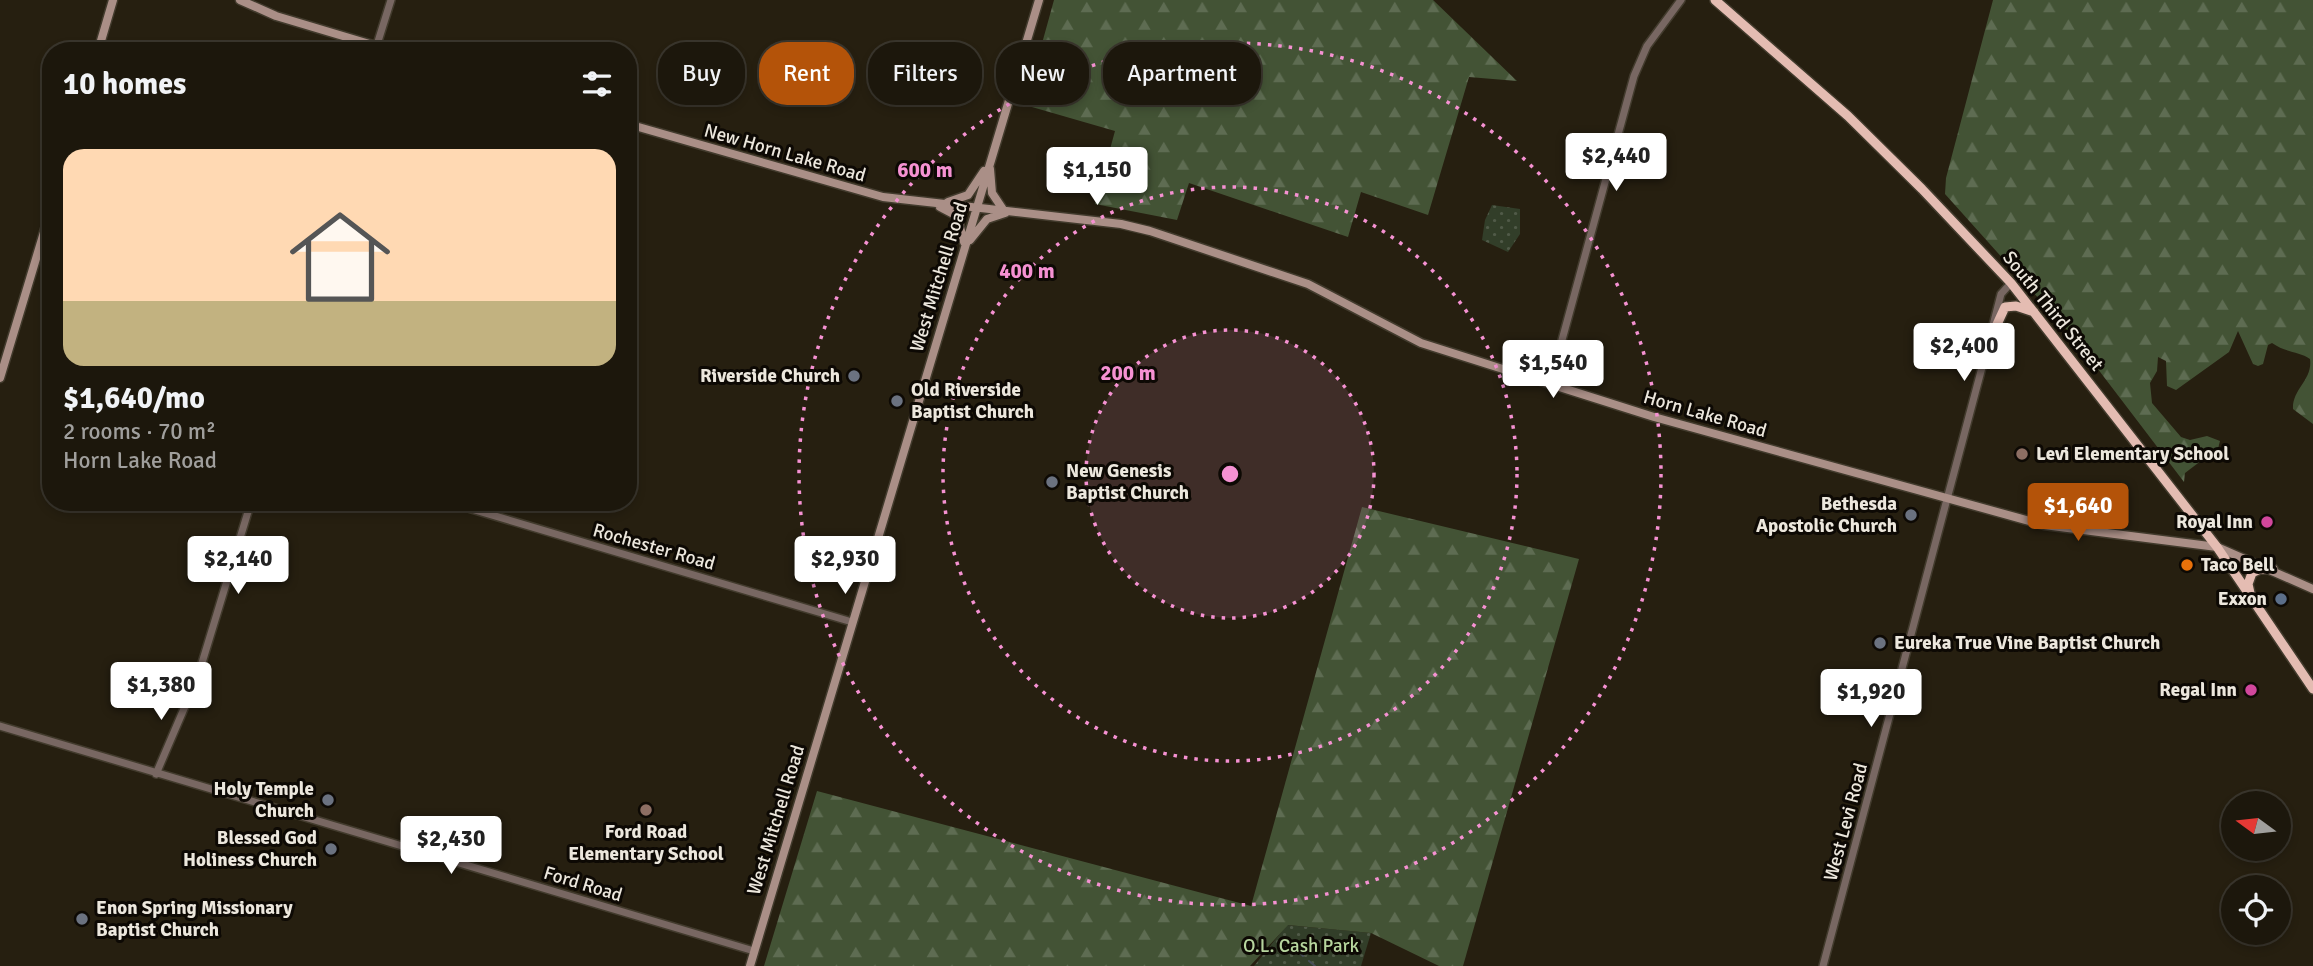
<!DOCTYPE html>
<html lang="en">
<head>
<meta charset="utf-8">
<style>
	:root { --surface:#1c170c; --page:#252015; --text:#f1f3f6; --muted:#a09f9d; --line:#3a362d; --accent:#b45309 }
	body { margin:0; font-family:Signika,sans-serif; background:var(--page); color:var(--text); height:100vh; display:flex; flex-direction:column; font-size:26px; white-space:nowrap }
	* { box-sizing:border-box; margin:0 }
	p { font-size:23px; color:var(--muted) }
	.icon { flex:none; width:38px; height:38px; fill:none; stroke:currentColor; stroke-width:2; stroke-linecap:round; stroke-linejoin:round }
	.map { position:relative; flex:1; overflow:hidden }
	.sheet { position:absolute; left:42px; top:42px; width:595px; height:469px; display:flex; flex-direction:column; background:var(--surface); border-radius:28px; box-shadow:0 4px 10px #0003,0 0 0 2px var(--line) }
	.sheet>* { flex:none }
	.banner { position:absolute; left:658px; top:42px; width:665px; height:63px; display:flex; gap:14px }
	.needle { width:46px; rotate:285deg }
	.buttons { position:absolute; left:2221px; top:791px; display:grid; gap:14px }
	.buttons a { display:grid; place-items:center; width:70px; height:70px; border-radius:50%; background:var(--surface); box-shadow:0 4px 10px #0003,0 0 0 2px var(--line); font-size:35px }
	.price { position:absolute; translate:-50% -60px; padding:0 16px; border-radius:7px; background:#fff; color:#222; font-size:23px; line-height:46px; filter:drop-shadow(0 2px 4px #0008) }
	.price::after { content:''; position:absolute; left:50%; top:42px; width:21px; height:16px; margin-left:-10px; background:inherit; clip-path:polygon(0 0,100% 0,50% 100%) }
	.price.selected { background:var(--accent); color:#fff }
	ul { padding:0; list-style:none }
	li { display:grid; align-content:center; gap:14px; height:371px; padding:0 21px }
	li span { display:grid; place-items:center; height:217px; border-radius:21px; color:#555 }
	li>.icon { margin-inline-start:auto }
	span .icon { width:126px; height:126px; fill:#fffc; stroke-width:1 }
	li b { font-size:30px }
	h2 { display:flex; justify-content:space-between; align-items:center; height:84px; padding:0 21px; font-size:30px }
	.pill { padding:0 24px; border-radius:28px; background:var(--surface); box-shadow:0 4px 10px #0003,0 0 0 2px var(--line); font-size:24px; line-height:63px }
	.pill.selected { background:var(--accent); color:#fff }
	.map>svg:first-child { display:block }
	.grass { fill:url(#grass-dots) }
	.forest { fill:url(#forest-firs) }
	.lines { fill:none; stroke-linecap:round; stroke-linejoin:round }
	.stream { stroke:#474e59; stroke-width:2 }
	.tertiary-casing { stroke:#423b2d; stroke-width:10 }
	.secondary-casing { stroke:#423b2d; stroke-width:11 }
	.trunk-casing { stroke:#423b2d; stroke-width:12 }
	.tertiary { stroke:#786762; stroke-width:7 }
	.secondary { stroke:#aa8f87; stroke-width:8 }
	.trunk { stroke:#e4bcb2; stroke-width:9 }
	.ring { fill:none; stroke:#f591d2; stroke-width:3.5; stroke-dasharray:3.5 7 }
	.worship-dot { fill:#6b7280; stroke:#0d0904; stroke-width:2.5 }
	.education-dot { fill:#8d6e63; stroke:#0d0904; stroke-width:2.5 }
	.hotel-dot { fill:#d1479c; stroke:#0d0904; stroke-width:2.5 }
	.food-dot { fill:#e8710a; stroke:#0d0904; stroke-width:2.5 }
	.service-dot { fill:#5c6f8a; stroke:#0d0904; stroke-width:2.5 }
	.labels { text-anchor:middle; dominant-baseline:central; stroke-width:6; stroke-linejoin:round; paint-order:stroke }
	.street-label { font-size:19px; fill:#ece7dd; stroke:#0d0904 }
	.poi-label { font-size:19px; font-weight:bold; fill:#ece7dd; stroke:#0d0904; text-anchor:end }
	.park-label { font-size:19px; fill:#b7d59e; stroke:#0d0904 }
	.centre { fill:#f591d2; stroke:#0d0904; stroke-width:3.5 }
	.ring-label { font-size:21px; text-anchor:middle; font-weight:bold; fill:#f591d2; stroke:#0d0904; stroke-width:6; stroke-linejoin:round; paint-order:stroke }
</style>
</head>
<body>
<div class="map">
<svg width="2313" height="966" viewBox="0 0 2313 966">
	<defs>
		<pattern id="grass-dots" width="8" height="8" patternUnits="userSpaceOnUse" patternTransform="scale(1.75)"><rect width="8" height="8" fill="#323e29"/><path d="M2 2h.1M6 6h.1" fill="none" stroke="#505a48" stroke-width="1.8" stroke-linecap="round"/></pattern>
		<pattern id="forest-firs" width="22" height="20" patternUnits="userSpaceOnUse" patternTransform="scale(1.75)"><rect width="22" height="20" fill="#435335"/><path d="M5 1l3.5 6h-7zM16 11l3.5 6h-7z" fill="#5e6c52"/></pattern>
	</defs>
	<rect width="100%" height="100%" fill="#261f10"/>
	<path class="grass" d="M1492 205 1520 209V234L1508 252 1482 240 1485 220Z
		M1287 925 1371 933 1361 966H1254Z"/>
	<path class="forest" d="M1054 0H1433L1517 81 1469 77 1428 215 1361 192 1348 237 1189 183 1177 220 1095 204 1115 131 1025 105Z
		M1993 0H2313V424L2293 409C2292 389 2313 380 2310 359 2299 351 2286 353 2272 343L2268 345 2263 364 2258 366 2253 364 2238 331 2229 352 2176 390 2167 386 2166 361 2158 357 2157 371 2150 383 2152 403 2181 437 2190 440 2207 436 2220 441 2218 448 2185 473 2184 482 2075 339 1945 194 1946 178Z
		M1362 507 1579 559 1463 966H1439L1371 933 1288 925 1250 966H764L817 791 1251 906Z"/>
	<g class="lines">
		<path class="stream" d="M1298 951 1303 956
			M1309 961 1315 966"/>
		<defs>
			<path id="tertiary" d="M375 51 391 0
				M1992 329 2001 294 2011 283
				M1550 384 1634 76 1647 46 1681 0
				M448 502 852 622
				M0 726 754 951
				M156 774 198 676 251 502
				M1823 966 1989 341"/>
			<path id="secondary" d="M240 0 276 16 393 51
				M98 51 113 0
				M628 124 883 197 1121 224 1150 231 1308 284 1421 343 1654 417 2044 525 2217 547 2313 589
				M990 169 992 193 1004 211
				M948 202 968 195 984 171
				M940 207 957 216 964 242
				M970 240 987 219 1005 213
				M0 378 51 209
				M750 966 1039 0"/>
			<path id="trunk" d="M1715 0 1848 116 1922 189 2011 283 2217 547 2313 689
				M1988 344 2005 307 2016 306 2034 312
				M2250 593 2248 584 2252 573 2260 569H2273"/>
		</defs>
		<use href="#tertiary" class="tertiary-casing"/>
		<use href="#secondary" class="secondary-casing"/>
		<use href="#trunk" class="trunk-casing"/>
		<use href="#tertiary" class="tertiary"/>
		<use href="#secondary" class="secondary"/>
		<use href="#trunk" class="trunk"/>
	</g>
	<circle cx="1230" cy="474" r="144" fill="#f591d2" fill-opacity=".12"/>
	<g class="ring">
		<circle cx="1230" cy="474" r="144"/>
		<circle cx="1230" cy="474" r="287"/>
		<circle cx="1230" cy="474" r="431"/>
	</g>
	<g class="worship-dot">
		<circle cx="854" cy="376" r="7"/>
		<circle cx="897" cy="401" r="7"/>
		<circle cx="1052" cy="482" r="7"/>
		<circle cx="1911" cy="515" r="7"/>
		<circle cx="1880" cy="643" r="7"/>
		<circle cx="328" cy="800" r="7"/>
		<circle cx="331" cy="849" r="7"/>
		<circle cx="82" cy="919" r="7"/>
	</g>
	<g class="education-dot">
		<circle cx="2022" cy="454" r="7"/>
		<circle cx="646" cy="810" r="7"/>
	</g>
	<g class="hotel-dot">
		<circle cx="2267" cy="522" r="7"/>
		<circle cx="2251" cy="690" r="7"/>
	</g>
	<circle class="food-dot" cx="2187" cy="565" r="7"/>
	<circle class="service-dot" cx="2281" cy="599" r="7"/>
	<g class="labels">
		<g class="street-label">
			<text transform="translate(785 153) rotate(16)">New Horn Lake Road</text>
			<text transform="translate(939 277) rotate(-73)">West Mitchell Road</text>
			<text transform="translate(2053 311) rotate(51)">South Third Street</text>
			<text transform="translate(1705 414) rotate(16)">Horn Lake Road</text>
			<text transform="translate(654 547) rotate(16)">Rochester Road</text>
			<text transform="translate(776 820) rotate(-73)">West Mitchell Road</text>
			<text transform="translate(1846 822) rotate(-75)">West Levi Road</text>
			<text transform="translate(583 884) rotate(17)">Ford Road</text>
		</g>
		<g class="poi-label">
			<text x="840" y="376">Riverside Church</text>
			<text x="911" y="390" text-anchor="start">Old Riverside<tspan x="911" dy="22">Baptist Church</tspan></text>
			<text x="2036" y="454" text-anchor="start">Levi Elementary School</text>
			<text x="1066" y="471" text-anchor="start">New Genesis<tspan x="1066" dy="22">Baptist Church</tspan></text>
			<text x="1897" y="504">Bethesda<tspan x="1897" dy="22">Apostolic Church</tspan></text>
			<text x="2253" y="522">Royal Inn</text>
			<text x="2201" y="565" text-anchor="start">Taco Bell</text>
			<text x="2267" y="599">Exxon</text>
			<text x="1894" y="643" text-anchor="start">Eureka True Vine Baptist Church</text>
			<text x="2237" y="690">Regal Inn</text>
			<text x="314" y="789">Holy Temple<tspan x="314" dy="22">Church</tspan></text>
			<text x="646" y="832" text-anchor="middle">Ford Road<tspan x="646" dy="22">Elementary School</tspan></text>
			<text x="317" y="838">Blessed God<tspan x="317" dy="22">Holiness Church</tspan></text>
			<text x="96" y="908" text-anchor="start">Enon Spring Missionary<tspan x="96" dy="22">Baptist Church</tspan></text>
		</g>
		<g class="park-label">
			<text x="1301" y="946">O.L. Cash Park</text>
		</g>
	</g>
	<circle cx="1230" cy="474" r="10" class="centre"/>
	<g class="ring-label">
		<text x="925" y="177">600 m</text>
		<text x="1027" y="278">400 m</text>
		<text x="1128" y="380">200 m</text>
	</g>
</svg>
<div class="buttons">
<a><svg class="needle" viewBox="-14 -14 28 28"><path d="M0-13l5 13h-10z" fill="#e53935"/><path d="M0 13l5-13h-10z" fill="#a09f9d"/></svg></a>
<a><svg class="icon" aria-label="locate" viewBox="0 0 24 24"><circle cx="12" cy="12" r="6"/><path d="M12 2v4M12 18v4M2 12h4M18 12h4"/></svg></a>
</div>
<b class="price" style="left:1616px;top:193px">$2,440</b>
<b class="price" style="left:1097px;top:207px">$1,150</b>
<b class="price" style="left:1964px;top:383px">$2,400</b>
<b class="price" style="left:1553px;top:400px">$1,540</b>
<b class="price selected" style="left:2078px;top:543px">$1,640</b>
<b class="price" style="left:238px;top:596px">$2,140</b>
<b class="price" style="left:845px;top:596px">$2,930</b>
<b class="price" style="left:161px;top:722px">$1,380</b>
<b class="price" style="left:1871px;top:729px">$1,920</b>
<b class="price" style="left:451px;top:876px">$2,430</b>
<div class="banner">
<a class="pill">Buy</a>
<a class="pill selected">Rent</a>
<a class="pill">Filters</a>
<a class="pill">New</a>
<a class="pill">Apartment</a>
</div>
<section class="sheet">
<h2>10 homes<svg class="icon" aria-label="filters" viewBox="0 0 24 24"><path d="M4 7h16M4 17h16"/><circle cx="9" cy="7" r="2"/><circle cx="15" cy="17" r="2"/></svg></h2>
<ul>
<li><span style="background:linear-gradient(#ffd9b3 70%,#c2b280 0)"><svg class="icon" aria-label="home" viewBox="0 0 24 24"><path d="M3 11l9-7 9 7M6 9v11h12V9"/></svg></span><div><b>$1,640/mo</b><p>2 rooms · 70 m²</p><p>Horn Lake Road</p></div></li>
</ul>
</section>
</div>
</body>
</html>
